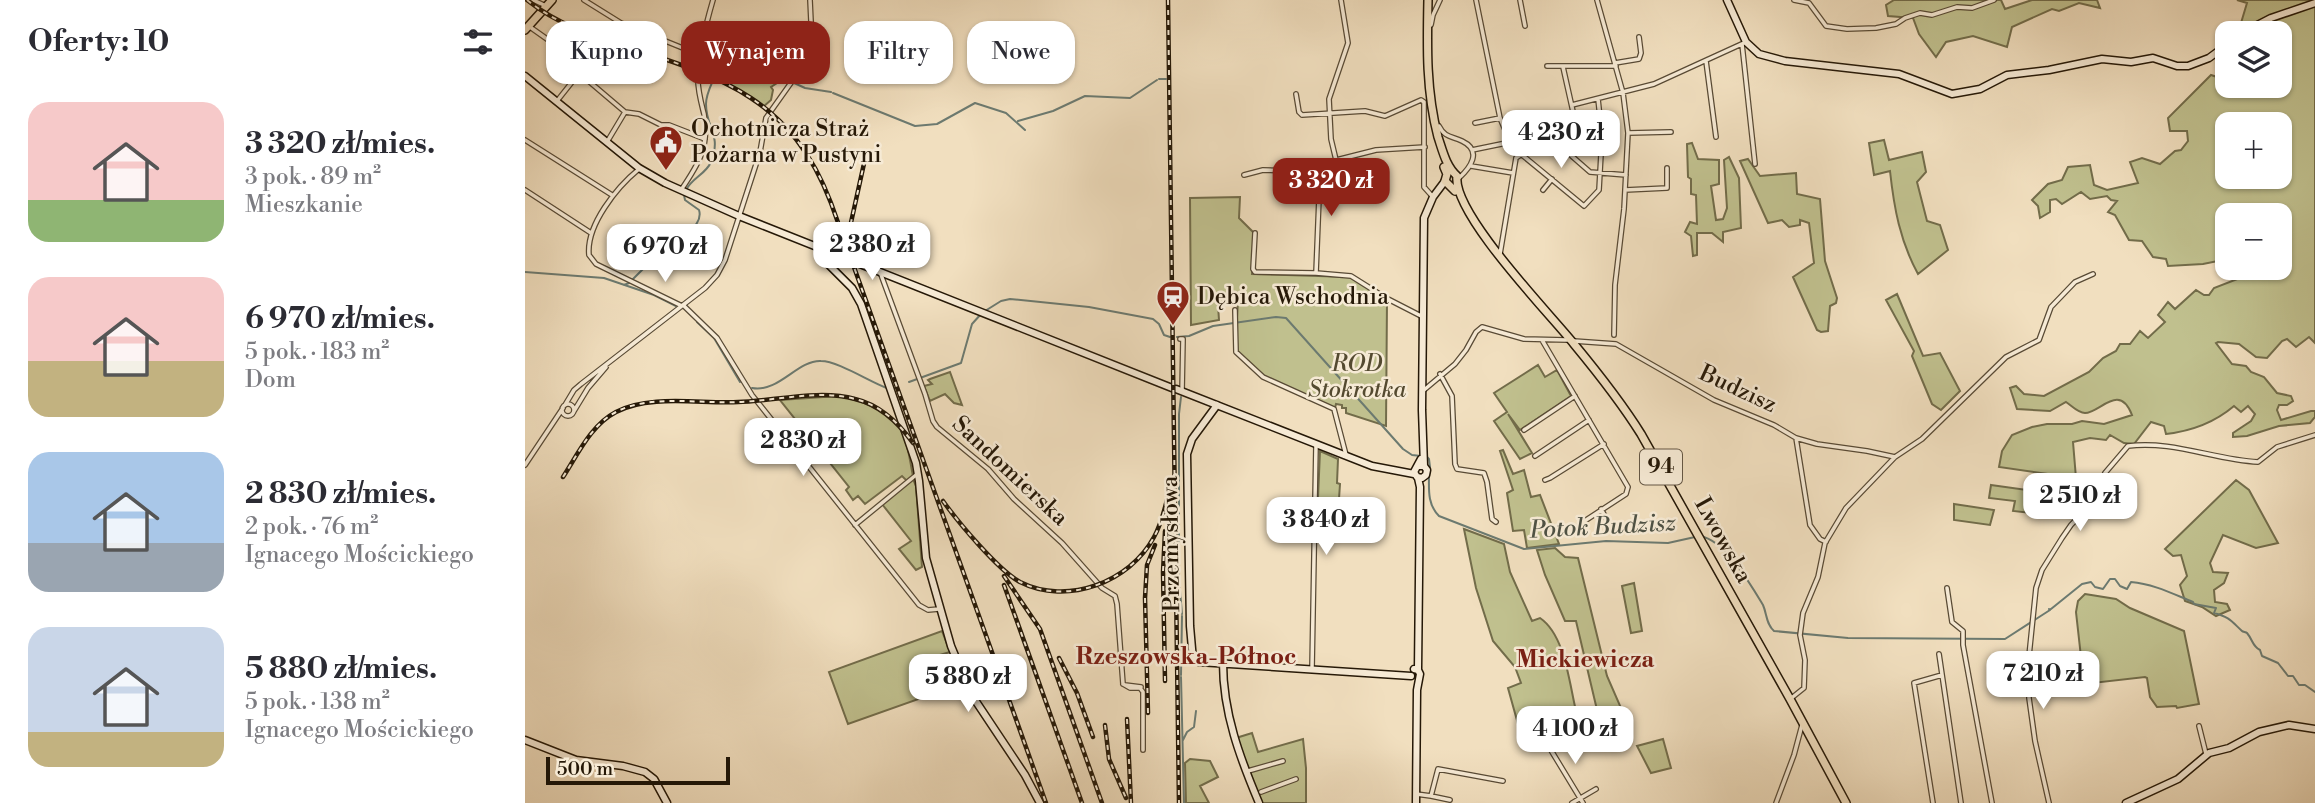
<!DOCTYPE html>
<html lang="pl">
<head>
<meta charset="utf-8">
<style>
	:root { --surface:#fff; --page:#f7f7f7; --text:#2b2b33; --muted:#7c7c81; --accent:#8f2418 }
	body { margin:0; font-family:"Libre Bodoni",serif; background:var(--page); color:var(--text); height:100vh; display:flex; flex-direction:column; font-size:26px; white-space:nowrap }
	* { box-sizing:border-box; margin:0 }
	p { font-size:23px; color:var(--muted) }
	.icon { flex:none; width:38px; height:38px; fill:none; stroke:currentColor; stroke-width:2; stroke-linecap:round; stroke-linejoin:round }
	.map { position:relative; flex:1; overflow:hidden }
	.panel { display:flex; flex-direction:column; background:var(--surface); width:525px }
	.panel>* { flex:none }
	.banner { position:absolute; left:21px; top:21px; width:665px; height:63px; display:flex; gap:14px }
	.controls { position:absolute; left:1690px; top:21px; display:grid; gap:14px }
	.controls a { display:grid; place-items:center; width:77px; height:77px; border-radius:14px; background:var(--surface); box-shadow:0 2px 5px #0004; font-size:35px }
	.scale { position:absolute; left:21px; bottom:18px; width:184px; box-sizing:border-box; padding-left:7px; border:4px solid #251807; border-top:0; font-size:19px; line-height:24px; white-space:nowrap; color:#251807; -webkit-text-stroke:5px #f6ead5; paint-order:stroke }
	.price { position:absolute; translate:-50% -60px; padding:0 16px; border-radius:14px; background:#fff; color:#222; font-size:23px; line-height:46px; filter:drop-shadow(0 2px 4px #0008) }
	.price::after { content:''; position:absolute; left:50%; top:42px; width:21px; height:16px; margin-left:-10px; background:inherit; clip-path:polygon(0 0,100% 0,50% 100%) }
	.price.active { background:var(--accent); color:#fff }
	ul { padding:0; list-style:none }
	li { display:flex; align-items:center; gap:21px; height:175px; padding:0 28px }
	li span { display:grid; place-items:center; flex:none; width:196px; height:140px; border-radius:21px; color:#555 }
	li>.icon { margin-inline-start:auto }
	span .icon { width:84px; height:84px; fill:#fffc; stroke-width:1 }
	li b { font-size:30px }
	h2 { display:flex; justify-content:space-between; align-items:center; height:84px; padding:0 28px; font-size:30px }
	.pill { padding:0 24px; border-radius:21px; background:var(--surface); box-shadow:0 2px 5px #0004; font-size:24px; line-height:63px }
	.pill.active { background:var(--accent); color:#fff }
	main { display:flex; flex:1; min-height:0 }
	.map>svg:first-child { display:block }
	.green { fill:#c0c08e; stroke:#726c4a; stroke-width:2; fill-rule:evenodd }
	.lines { fill:none; stroke-linecap:round; stroke-linejoin:round }
	.stream { stroke:#6c7a70; stroke-width:2 }
	.street-casing { stroke:#584a35; stroke-width:6 }
	.secondary-casing { stroke:#251807; stroke-width:9 }
	.primary-casing { stroke:#251807; stroke-width:10 }
	.street { stroke:#f6ead5; stroke-width:3.5 }
	.secondary { stroke:#f6ead5; stroke-width:6 }
	.primary { stroke:#f1dfbf; stroke-width:7 }
	.rail-casing { stroke:#251807; stroke-width:4.5 }
	.rail { stroke:#f6ead5; stroke-width:2; stroke-dasharray:5; stroke-linecap:butt }
	.labels { text-anchor:middle; dominant-baseline:central; stroke-width:5; stroke-linejoin:round; paint-order:stroke }
	.shield { fill:#f6ead5; stroke:#645745; stroke-width:2 }
	.shield-label { font-size:21px; font-weight:bold; fill:#251807 }
	.poi-label { font-size:23px; fill:#251807; stroke:#f6ead5; text-anchor:start }
	.park-label { font-size:23px; font-style:italic; fill:#544a30; stroke:#f6ead5 }
	.street-label { font-size:23px; fill:#251807; stroke:#f6ead5 }
	.water-label { font-size:24px; font-style:italic; fill:#4e5144; stroke:#f6ead5 }
	.neighbourhood-label { font-size:24px; font-weight:bold; fill:#7a1f14; stroke:#f6ead5 }
</style>
</head>
<body>
<main>
<section class="panel">
<h2>Oferty: 10<svg class="icon" aria-label="filters" viewBox="0 0 24 24"><path d="M4 7h16M4 17h16"/><circle cx="9" cy="7" r="2"/><circle cx="15" cy="17" r="2"/></svg></h2>
<ul>
<li><span style="background:linear-gradient(#f6c9c9 70%,#8fb573 0)"><svg class="icon" aria-label="home" viewBox="0 0 24 24"><path d="M3 11l9-7 9 7M6 9v11h12V9"/></svg></span><div><b>3 320 zł/mies.</b><p>3 pok. · 89 m²</p><p>Mieszkanie</p></div></li>
<li><span style="background:linear-gradient(#f6c9c9 60%,#c2b280 0)"><svg class="icon" aria-label="home" viewBox="0 0 24 24"><path d="M3 11l9-7 9 7M6 9v11h12V9"/></svg></span><div><b>6 970 zł/mies.</b><p>5 pok. · 183 m²</p><p>Dom</p></div></li>
<li><span style="background:linear-gradient(#a9c7e8 65%,#9aa5b1 0)"><svg class="icon" aria-label="home" viewBox="0 0 24 24"><path d="M3 11l9-7 9 7M6 9v11h12V9"/></svg></span><div><b>2 830 zł/mies.</b><p>2 pok. · 76 m²</p><p>Ignacego Mościckiego</p></div></li>
<li><span style="background:linear-gradient(#c9d6e8 75%,#c2b280 0)"><svg class="icon" aria-label="home" viewBox="0 0 24 24"><path d="M3 11l9-7 9 7M6 9v11h12V9"/></svg></span><div><b>5 880 zł/mies.</b><p>5 pok. · 138 m²</p><p>Ignacego Mościckiego</p></div></li>
</ul>
</section>
<div class="map">
<svg width="1790" height="803" viewBox="0 0 1790 803">
	<rect width="100%" height="100%" fill="#f1dfbf"/>
	<filter id="stains"><feTurbulence type="fractalNoise" baseFrequency=".00286" numOctaves="4"/><feColorMatrix values="0 0 0 0 .2 0 0 0 0 .09 0 0 0 0 .02 0 0 0 .5 -.17"/></filter>
	<radialGradient id="worn" r=".72"><stop offset=".6" stop-color="#630" stop-opacity="0"/><stop offset="1" stop-color="#630" stop-opacity=".3"/></radialGradient>
	<path class="green" d="M1369 0H1476L1480 9 1507 0H1572L1575 8 1554 3 1534 11 1527 9 1487 27 1482 47 1448 36 1421 42 1411 57 1394 34 1388 18 1363 16 1361 5Z
		M1712 0H1790V343L1784 337 1771 347 1762 339 1757 341 1742 358 1731 357 1714 344 1693 342 1691 343 1707 364 1721 366 1726 372 1739 377 1752 393 1766 396 1768 401 1762 405H1754L1752 410 1756 420 1786 411H1790V417L1785 423 1754 426 1722 436 1708 437V433L1726 421 1730 414 1723 406 1716 412 1709 406C1689 423 1667 431 1641 434L1639 426 1626 422 1609 444 1599 443 1585 435 1581 440 1565 438 1548 442 1551 478 1474 467 1477 451 1487 435 1507 427 1522 424H1547L1557 421 1579 424 1607 415C1594 382 1575 413 1560 413 1553 413 1547 406 1541 402L1525 411 1492 409 1485 388 1491 386 1499 394 1519 396 1564 372 1578 358 1591 351 1595 344H1605L1615 331 1623 338 1640 322 1633 315 1643 302 1650 309 1671 290 1679 295H1684L1689 288 1715 278 1718 268H1755V215H1703V259L1678 264 1643 266 1641 259 1628 257 1617 241 1604 240 1590 215 1583 212 1592 201 1586 200 1582 196 1565 199 1556 192 1537 204 1531 199 1525 200V212L1515 218 1513 206 1507 200 1523 184 1537 180 1543 167 1565 165 1569 185 1582 190 1613 183 1605 162 1617 158 1635 164 1650 151 1656 150 1663 141 1662 131H1645L1643 118 1686 75 1695 78 1703 64V86H1755V33H1713L1722 3ZM1703 124H1755V177H1703Z
		M193 68 218 71 251 78 252 83 246 87 248 90 246 100 238 107 202 82 190 76Z
		M1359 140 1364 160 1397 152 1401 172 1392 182 1402 221 1415 225 1423 250 1393 274C1375 241 1369 208 1365 171L1349 175 1344 143Z
		M1167 143 1173 159 1194 160V184L1186 186 1191 220 1198 219 1202 208 1199 160 1204 157 1214 178 1216 228 1198 232V242L1187 233H1172V255L1168 256 1166 236 1160 232 1165 222 1172 224 1171 195 1166 194V179L1163 177 1162 144Z
		M1223 159 1235 176 1271 173 1272 194 1295 199 1300 261 1312 298 1311 303 1305 306 1303 331 1296 332 1292 330 1268 277 1289 263 1284 223 1275 220V225L1264 227 1257 220 1243 223 1215 161Z
		M715 197 714 218 729 233 727 274 825 277 862 300 861 426 821 413V408H817V405L811 404 810 408 739 376 712 353 710 349 713 302 693 305 694 320 666 325 665 198Z
		M1372 294 1398 356 1415 353 1435 391 1416 410 1407 404 1387 356 1389 351 1361 300Z
		M1013 365 1020 377 1032 370 1046 396 995 430 983 414 1007 453 995 459 969 421 982 412 969 393Z
		M425 372 437 405 429 403 420 394 405 401 399 386 407 384 403 380 405 379Z
		M313 396C336 400 368 411 378 434 384 448 385 462 388 476L382 481 377 476 340 504 333 496 328 500 321 490 324 487 255 400Z
		M978 450 988 474 999 470 1006 497 1015 495 1034 544 1002 548 999 530 988 531 982 493 988 490 975 451Z
		M795 451 813 459 812 483 815 484 814 499 793 498Z
		M388 479 391 486 397 567 391 570 374 549 386 541 357 504Z
		M1711 480 1724 490 1753 543 1731 548 1698 535 1685 563 1688 572 1703 573 1699 583 1689 590 1690 602 1702 604 1705 610 1691 616 1677 607 1660 601 1655 585 1662 576 1656 555 1648 556 1640 549Z
		M1466 485 1551 497 1548 513 1509 506 1506 513 1488 511 1490 501 1464 498Z
		M1429 504 1469 510 1465 525 1429 520Z
		M939 529 979 544 985 572 1007 621 1015 618C1040 635 1044 682 1051 711L1060 710 1066 744 1055 747 1048 736 1011 739 1008 720 993 724 983 688 996 683 990 667 968 641 951 588Z
		M1030 548 1040 557 1053 558 1082 676 1096 708 1101 728 1090 732 1084 712 1073 714 1051 621H1040L1020 575 1012 550Z
		M1109 583 1117 631 1106 633 1097 586Z
		M1560 594 1591 599 1605 608 1659 631 1674 704 1652 708 1651 706 1632 707 1625 697 1622 678 1620 677 1559 684 1551 612 1553 601Z
		M417 631 425 652 415 655 420 670 430 667 436 684 323 724 304 672Z
		M727 733 733 752 778 739 781 768V803H736L711 738Z
		M1138 739 1146 768 1126 773 1112 746Z
		M665 759 685 761 693 777 675 786 684 803H661L660 763Z"/>
	<g class="lines">
		<path class="stream" d="M193 69H223L264 80
			M634 79H641
			M267 82 280 88 306 92
			M308 93 390 126 412 124 450 103 481 113 500 130
			M493 121 528 111 560 96 605 98 632 80
			M161 190C167 178 181 174 186 162 197 134 181 129 181 104 181 93 187 84 191 73 193 66 191 59 190 52
			M0 272 79 278 129 295 151 306
			M99 285 104 283 128 259 144 236 163 233C170 227 177 219 174 210L160 200 159 195
			M460 311 476 301 485 299 564 307 628 319 634 324 639 335 645 337
			M172 322 189 338 215 382
			M652 337 664 336 688 326 751 317 761 318 878 449 887 455 896 456
			M384 382 436 363 447 324 456 314
			M227 388C254 393 272 360 296 361 313 361 345 382 362 388
			M369 388H370
			M656 397 654 414V579L657 614
			M902 457 904 459 905 467
			M904 473C904 489 902 504 914 516L999 549 1081 541 1143 543 1170 537
			M1175 536C1200 540 1226 585 1238 605 1242 614 1241 624 1249 631L1323 638 1480 639 1525 610 1524 609
			M1526 609 1557 584 1566 582 1570 587 1578 589 1585 579H1590L1595 586 1602 589 1606 582C1629 584 1648 594 1668 602L1669 604 1691 608 1689 613C1705 617 1707 622 1717 631 1718 632 1721 632 1722 633 1728 640 1727 646 1735 650L1737 656 1753 663 1763 676H1768L1774 685H1780L1790 692
			M656 675 657 616
			M656 677 659 803
			M658 740 662 732 669 727 671 711"/>
		<defs>
			<path id="street" d="M8 0 21 6
				M59 0 96 23 175 55
				M951 0 975 118 984 139 991 150 1059 206 1074 190 1077 136 1073 99
				M995 0 1000 26
				M1072 0 1098 93 1103 133 1099 209 1090 285 1089 335
				M1269 0 1284 3 1301 26 1322 29 1351 28 1371 24 1380 18 1395 13 1407 15 1432 7 1447 8 1469 0
				M906 25 908 15 915 0
				M5 27 46 56 60 78 100 112 114 114 136 125H144L180 139
				M1217 44 1230 164
				M1181 61 1191 137
				M1090 63 1114 59 1116 53 1114 37
				M1022 66H1091
				M1038 67 1051 125 1072 145 1077 146
				M771 94 774 112 777 115 840 111 860 116 896 100 899 102V187L908 197
				M32 101 55 72
				M1047 105 1129 84 1221 42
				M950 123 975 118
				M914 126C920 138 927 136 937 141 958 151 945 168 934 178
				M1017 130 1065 172 1101 175
				M1103 133 1146 132
				M0 140 87 195
				M82 142 100 112
				M947 150 986 142
				M811 160 806 139 804 99 823 43 816 0
				M946 166 988 173
				M786 168 794 198 791 273
				M114 169C92 187 61 225 64 255L71 264 157 306
				M719 175 738 170 768 171 851 150 900 147
				M0 190 66 233
				M156 190C173 165 185 147 179 114 176 102 172 88 173 76 174 50 181 24 188 0
				M1018 190 1027 179
				M1100 190 1142 188V168
				M730 233 728 269 730 272 791 273 826 276 861 298 898 317
				M975 254 991 158 998 153 1022 125
				M355 272 400 394 408 421 412 427 463 469 489 499 537 543 577 588 590 596 592 604 598 684
				M158 305 192 338 227 395 394 605 403 610 414 609
				M710 310 711 352 738 377 809 409 821 455
				M655 339H658L657 392
				M1017 340 1103 487 1101 494 1055 524
				M1049 341 1091 344 1189 400 1249 425 1271 438 1292 444 1342 451 1370 457
				M915 374 927 396 930 464 932 469 959 473 962 482 967 519 971 522
				M899 390 930 364 941 350 951 332 957 327 999 339 1042 340
				M37 410a6 6 0 1 1 12 0a6 6 0 1 1-12 0Z
				M40 405 49 390 56 384 180 288 192 275 200 260 235 152 241 118 285 56 287 43 285 0
				M49 411 63 388 81 367
				M999 430 1050 396
				M1271 438 1285 525 1295 539 1301 542
				M1010 456 1064 420
				M0 465 38 408
				M1020 480 1025 478 1079 444
				M1076 509 1085 525
				M330 525 391 475
				M1422 588 1427 622 1438 631V645L1467 803
				M1414 654 1436 803
				M787 669 791 445
				M598 684 605 688H615L618 692V750
				M600 685 616 687
				M1264 700 1279 688 1280 660 1275 635 1278 613 1293 577 1300 543 1321 508 1370 457 1397 439 1481 357 1514 340 1526 307 1550 282 1568 274
				M1674 726 1681 754
				M1021 742 1058 803
				M723 771 758 761
				M736 792 771 779
				M891 794 906 796 913 769 978 781
				M906 796 925 800
				M1047 803 1071 789
				M1251 803 1269 755 1277 725
				M1408 803 1389 683 1417 675
				M1524 803 1510 741 1504 698V656L1511 588 1517 570 1537 538 1546 525 1568 502 1580 473 1603 446C1647 440 1690 460 1733 462L1752 447 1790 435"/>
			<path id="secondary" d="M1202 0 1221 42 1234 54 1260 61 1374 74 1427 94 1455 89 1482 75 1524 70 1577 59 1606 62 1628 58 1652 66H1663L1684 58 1703 44
				M1717 33 1746 18 1790 3
				M0 76 114 168 140 183 214 216 647 388
				M303 250 302 263 327 288 336 304 391 463 394 481 401 558 426 646 446 694 500 775 515 803
				M651 389 847 466 889 474
				M692 405 667 439 662 454 665 626 668 660 674 662 886 676
				M894 466H899L902 470 901 475 897 478 892 477 889 472 896 459
				M899 466 897 410 899 218 908 197 920 181
				M698 663C698 713 715 758 734 803
				M889 669 893 670 895 674 892 690 891 803
				M893 670 895 487 893 478
				M0 740 51 760 98 766 120 772 129 779 142 803
				M1601 803 1653 779 1684 753 1704 748 1734 732 1764 725 1790 729"/>
			<path id="primary" d="M903 0C902 47 901 91 913 137 918 152 921 166 932 176 927 213 1024 313 1049 344 1073 373 1096 402 1116 434L1265 699 1321 803
				M0 30 27 0
				M919 167 922 174 920 181 930 191"/>
		</defs>
		<use href="#street" class="street-casing"/>
		<use href="#secondary" class="secondary-casing"/>
		<use href="#primary" class="primary-casing"/>
		<use href="#street" class="street"/>
		<use href="#secondary" class="secondary"/>
		<use href="#primary" class="primary"/>
		<defs>
			<path id="rail" d="M2 0C32 24 67 36 103 47 199 78 267 100 306 203L521 803
				M643 0 654 803
				M324 244 325 227 340 159
				M38 477C53 454 66 425 91 412 124 394 176 404 213 402 249 401 295 389 330 399 355 405 373 422 388 443
				M418 501C433 522 473 570 495 582 542 606 605 582 629 537 637 523 640 507 644 492
				M479 576 515 629 577 803
				M479 585 557 803
				M534 658 552 693 568 737
				M640 681 638 572 640 531
				M623 713 620 598 622 565 630 545
				M602 719 606 803
				M580 725 584 759 601 798"/>
		</defs>
		<use href="#rail" class="rail-casing"/>
		<use href="#rail" class="rail"/>
	</g>
	<defs>
		<symbol id="civic-pin" viewBox="-11 -11 22 30"><path d="M0 17L-7.5 6A9.5 9.5 0 1 1 7.5 6Z" fill="#8f2418" stroke="#f6ead5"/><path d="M-.6-6.5H3V-4.5H.6V-3L4-1V1h2V6H-6V1h2V-1L-.6-3ZM-1.2 2.5V6h2.4V2.5Z" fill="#fff"/></symbol>
		<symbol id="station-pin" viewBox="-11 -11 22 30"><path d="M0 17L-7.5 6A9.5 9.5 0 1 1 7.5 6Z" fill="#8f2418" stroke="#f6ead5"/><path d="M-3-6H3Q5-6 5-4V2Q5 4 3 4L4.5 6H3L1.5 4h-3L-3 6H-4.5L-3 4Q-5 4-5 2V-4Q-5-6-3-6ZM-3.5-4v3h7v-3ZM-3.5 1v1.5H-2V1ZM2 1v1.5H3.5V1Z" fill="#fff"/></symbol>
	</defs>
	<g fill-rule="evenodd">
		<use href="#civic-pin" x="122" y="123" width="38" height="52"/>
		<use href="#station-pin" x="629" y="278" width="38" height="52"/>
	</g>
	<g class="labels">
		<rect class="shield" x="1115" y="449.5" width="42" height="35" rx="5"/>
		<g class="shield-label">
			<text x="1136" y="467">94</text>
		</g>
		<g class="poi-label">
			<text x="166" y="129">Ochotnicza Straż<tspan x="166" dy="26">Pożarna w Pustyni</tspan></text>
			<text x="672" y="297">Dębica Wschodnia</text>
		</g>
		<g class="park-label">
			<text x="832" y="364">ROD<tspan x="832" dy="26">Stokrotka</tspan></text>
		</g>
		<g class="street-label">
			<text transform="translate(1213 389) rotate(25)">Budzisz</text>
			<text transform="translate(485 471) rotate(43)">Sandomierska</text>
			<text transform="translate(1198 540) rotate(61)">Lwowska</text>
			<text transform="translate(646 544) rotate(-91)">Przemysłowa</text>
		</g>
		<g class="water-label">
			<text transform="translate(1078 527) rotate(-3)">Potok Budzisz</text>
		</g>
		<g class="neighbourhood-label">
			<text x="661" y="657">Rzeszowska-Północ</text>
			<text x="1060" y="660">Mickiewicza</text>
		</g>
	</g>
	<rect width="100%" height="100%" filter="url(#stains)"/>
	<rect width="100%" height="100%" fill="url(#worn)"/>
</svg>
<div class="controls">
<a><svg class="icon" aria-label="layers" viewBox="0 0 24 24"><path d="M12 4l9 5-9 5-9-5zM3 14l9 5 9-5"/></svg></a>
<a>+</a>
<a>−</a>
</div>
<div class="scale">500 m</div>
<b class="price" style="left:1036px;top:170px">4 230 zł</b>
<b class="price active" style="left:806px;top:218px">3 320 zł</b>
<b class="price" style="left:347px;top:282px">2 380 zł</b>
<b class="price" style="left:140px;top:284px">6 970 zł</b>
<b class="price" style="left:278px;top:478px">2 830 zł</b>
<b class="price" style="left:1555px;top:533px">2 510 zł</b>
<b class="price" style="left:801px;top:557px">3 840 zł</b>
<b class="price" style="left:1518px;top:711px">7 210 zł</b>
<b class="price" style="left:443px;top:714px">5 880 zł</b>
<b class="price" style="left:1050px;top:766px">4 100 zł</b>
<div class="banner">
<a class="pill">Kupno</a>
<a class="pill active">Wynajem</a>
<a class="pill">Filtry</a>
<a class="pill">Nowe</a>
</div>
</div>
</main>
</body>
</html>
